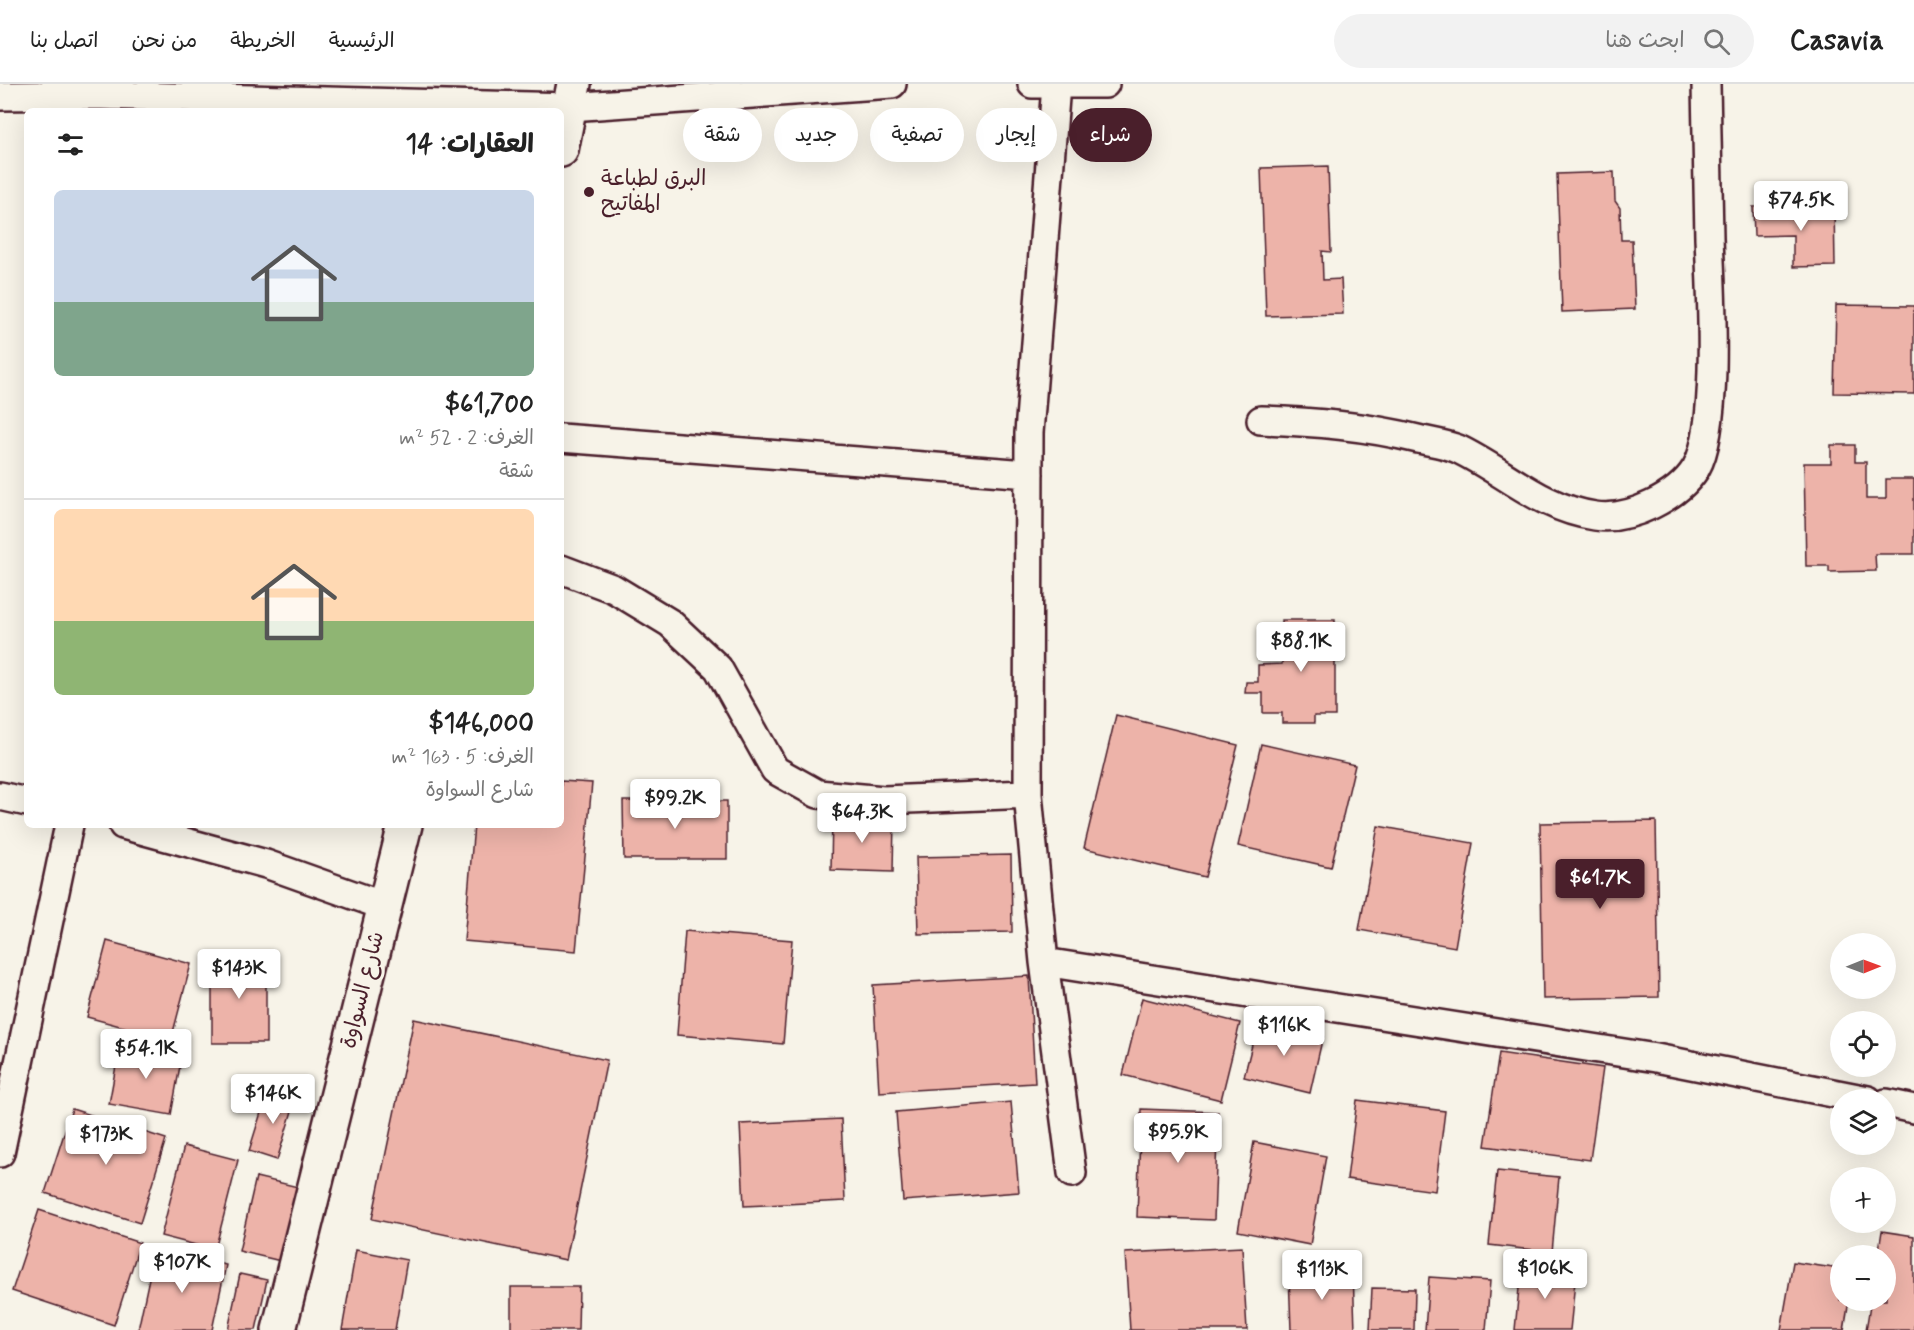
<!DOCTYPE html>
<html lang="ar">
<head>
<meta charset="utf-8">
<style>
	:root { --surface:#fff; --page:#f2f2f2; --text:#222; --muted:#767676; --line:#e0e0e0; --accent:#4a1f2b }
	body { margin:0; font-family:Mynerve,"Playpen Sans Arabic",sans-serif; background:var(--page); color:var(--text); direction:rtl; height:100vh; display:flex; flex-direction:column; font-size:22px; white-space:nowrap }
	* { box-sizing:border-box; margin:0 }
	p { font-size:20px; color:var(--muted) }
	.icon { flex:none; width:33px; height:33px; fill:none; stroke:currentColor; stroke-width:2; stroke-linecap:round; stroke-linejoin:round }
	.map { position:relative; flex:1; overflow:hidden; direction:ltr }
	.panel { position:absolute; left:24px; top:24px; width:540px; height:720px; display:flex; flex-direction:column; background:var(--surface); border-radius:9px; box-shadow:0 6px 24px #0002; direction:rtl }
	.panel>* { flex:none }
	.hud { position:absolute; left:582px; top:24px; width:570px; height:54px; direction:rtl; display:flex; gap:12px }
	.needle { width:39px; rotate:89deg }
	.fabs { position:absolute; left:1830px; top:849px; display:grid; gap:12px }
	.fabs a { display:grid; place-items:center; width:66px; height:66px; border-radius:50%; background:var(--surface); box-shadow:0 6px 24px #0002; font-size:30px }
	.price { position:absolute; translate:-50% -51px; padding:0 14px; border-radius:6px; background:#fff; color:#222; font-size:20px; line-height:39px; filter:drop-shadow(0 2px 3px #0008) }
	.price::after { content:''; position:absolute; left:50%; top:36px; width:18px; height:14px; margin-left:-9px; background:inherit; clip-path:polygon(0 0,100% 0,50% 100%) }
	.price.selected { background:var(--accent); color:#fff }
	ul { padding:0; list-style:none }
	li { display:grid; align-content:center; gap:12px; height:318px; padding:0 30px }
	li+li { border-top:2px solid var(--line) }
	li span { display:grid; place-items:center; height:186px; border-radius:9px; color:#555 }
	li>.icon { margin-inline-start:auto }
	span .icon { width:108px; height:108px; fill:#fffc; stroke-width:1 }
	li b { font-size:26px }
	h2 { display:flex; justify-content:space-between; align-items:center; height:72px; padding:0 30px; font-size:26px }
	.pill { padding:0 21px; border-radius:27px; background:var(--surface); box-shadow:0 6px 24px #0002; font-size:21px; line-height:54px }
	.pill.selected { background:var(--accent); color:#fff }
	header { display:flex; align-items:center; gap:36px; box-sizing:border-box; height:84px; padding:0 30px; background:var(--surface); border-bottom:2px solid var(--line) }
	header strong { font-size:28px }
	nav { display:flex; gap:33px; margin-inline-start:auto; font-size:21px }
	.search { width:420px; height:54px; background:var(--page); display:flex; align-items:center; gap:15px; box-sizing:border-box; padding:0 21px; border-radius:33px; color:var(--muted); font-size:22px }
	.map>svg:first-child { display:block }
	.building { fill:#edb3a9; stroke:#4a1f2b; stroke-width:1.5 }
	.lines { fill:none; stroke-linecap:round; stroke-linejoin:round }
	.minor-casing { stroke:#4a1f2b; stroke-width:32 }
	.tertiary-casing { stroke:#4a1f2b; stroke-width:38 }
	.minor { stroke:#f7f3e8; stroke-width:27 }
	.tertiary { stroke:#f7f3e8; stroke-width:33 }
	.poi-dot { fill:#4a1f2b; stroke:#f7f3e8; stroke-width:2 }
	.labels { text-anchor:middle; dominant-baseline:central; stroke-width:6; stroke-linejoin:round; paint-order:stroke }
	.poi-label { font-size:22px; fill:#4a1f2b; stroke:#f7f3e8; text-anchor:start }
	.street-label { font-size:22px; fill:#4a1f2b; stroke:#f7f3e8 }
</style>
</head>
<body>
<header>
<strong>Casavia</strong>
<div class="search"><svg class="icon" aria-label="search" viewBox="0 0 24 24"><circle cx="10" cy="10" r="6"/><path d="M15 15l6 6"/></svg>ابحث هنا</div>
<nav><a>الرئيسية</a><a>الخريطة</a><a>من نحن</a><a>اتصل بنا</a></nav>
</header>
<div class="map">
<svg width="1914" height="1246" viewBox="0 0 1914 1246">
	<rect width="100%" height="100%" fill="#f7f3e8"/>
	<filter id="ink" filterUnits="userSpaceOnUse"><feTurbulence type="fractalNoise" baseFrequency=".0167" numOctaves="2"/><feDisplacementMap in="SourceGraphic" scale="12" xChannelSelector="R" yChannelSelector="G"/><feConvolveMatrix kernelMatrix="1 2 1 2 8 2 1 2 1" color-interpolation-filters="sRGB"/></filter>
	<g filter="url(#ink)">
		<path class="building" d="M1328 82 1331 168 1322 167 1323 196 1341 195 1343 230 1266 232 1261 84Z
			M1614 88 1615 117 1620 124 1621 156H1632L1635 225 1562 228 1557 90Z
			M1834 122 1835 182 1793 183V151L1754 152 1753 123Z
			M1836 221 1914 222V310L1834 309Z
			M1831 361H1855V378H1866V415H1886V395H1914V470H1875L1876 487 1829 488V482H1806L1804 379H1831Z
			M1282 536H1335V632H1314V639H1282V629H1263V609H1245L1246 598H1258V581L1282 580Z
			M1116 631 1238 661 1205 793 1084 764Z
			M1261 660 1355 681 1331 783 1238 762Z
			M561 697 592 699 576 867 464 857 474 741H561Z
			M623 717H727V775H624Z
			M832 732 894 734 893 788 831 786Z
			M1656 737 1659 913 1543 915 1540 739Z
			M1378 742 1473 759 1455 863 1359 846Z
			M1011 771 1012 848 918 850 916 773Z
			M685 847 792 856 783 960 677 951Z
			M107 857 191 880 171 956 87 933Z
			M212 874H266V959H212Z
			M1029 892 1035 999 879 1008 873 901Z
			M1142 914 1240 939 1221 1016 1123 991Z
			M414 935 607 976 566 1176 372 1135Z
			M1258 937 1323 952 1310 1009 1244 993Z
			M120 960 182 971 171 1031 109 1020Z
			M1499 969 1603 984 1590 1076 1485 1062Z
			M268 1006 296 1014 277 1076 249 1067Z
			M1357 1016 1445 1027 1435 1107 1347 1095Z
			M1011 1018 1019 1108 903 1117 896 1028Z
			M72 1025 166 1055 140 1139 45 1109Z
			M1141 1025 1218 1028 1214 1136 1137 1133Z
			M841 1035 845 1117 744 1122 740 1040Z
			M1254 1058 1326 1072 1310 1161 1238 1147Z
			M184 1062 238 1076 215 1166 161 1152Z
			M1497 1087 1559 1093 1552 1168 1489 1161Z
			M256 1093 298 1103 281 1177 239 1167Z
			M39 1126 140 1159 114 1241 12 1207Z
			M1882 1147 1914 1152V1246H1866L1871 1216H1886V1172H1878Z
			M1242 1163 1247 1246H1130L1125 1169Z
			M155 1166 226 1181 212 1246H138Z
			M356 1166 407 1176 395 1246H342Z
			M1793 1178 1840 1185V1216H1849L1844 1246H1781Z
			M1521 1183 1576 1188 1570 1246H1515Z
			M1353 1187 1355 1246H1291L1289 1189Z
			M240 1190 267 1196 256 1246H228Z
			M1429 1193 1490 1197 1486 1246H1425Z
			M511 1203H579L578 1246H511Z
			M1372 1204 1415 1205 1414 1246H1370Z"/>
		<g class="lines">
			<defs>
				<path id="minor" d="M1032 0H1105
					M1056 1 1029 349 1028 710 1044 878 1072 1089
					M0 12 92 11 570 23 892 0
					M1261 336C1314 338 1366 342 1418 355 1431 358 1446 360 1458 365 1504 387 1542 425 1595 432 1630 437 1678 413 1696 384 1720 343 1711 204 1709 154 1708 103 1707 51 1706 0
					M561 354 1029 390
					M561 485 614 505 670 539 718 584 775 686 818 710 884 716 1028 710
					M0 712 27 718
					M123 741 266 780 384 822
					M1044 878 1656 974 1868 1016
					M1886 1019 1914 1025
					M0 1069 69 741"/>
				<path id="tertiary" d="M561 66 574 0
					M279 1246 405 741"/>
			</defs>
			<use href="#minor" class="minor-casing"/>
			<use href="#tertiary" class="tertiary-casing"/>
			<use href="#minor" class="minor"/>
			<use href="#tertiary" class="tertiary"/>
		</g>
	</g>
	<circle class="poi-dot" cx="589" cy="108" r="6"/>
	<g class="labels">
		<g class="poi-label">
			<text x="601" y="95">البرق لطباعة<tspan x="601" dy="25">المفاتيح</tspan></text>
		</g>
		<g class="street-label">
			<text transform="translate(363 906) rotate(-76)">شارع السواوة</text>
		</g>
	</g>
</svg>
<div class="fabs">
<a><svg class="needle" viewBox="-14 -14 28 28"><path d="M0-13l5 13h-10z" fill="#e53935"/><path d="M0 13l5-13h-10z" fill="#767676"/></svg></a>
<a><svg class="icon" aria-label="locate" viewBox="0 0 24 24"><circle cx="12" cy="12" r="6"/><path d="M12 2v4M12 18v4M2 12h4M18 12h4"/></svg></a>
<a><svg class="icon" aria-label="layers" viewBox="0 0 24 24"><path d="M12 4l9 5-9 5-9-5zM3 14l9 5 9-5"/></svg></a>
<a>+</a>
<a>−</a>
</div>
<b class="price" style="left:1801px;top:148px">$74.5K</b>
<b class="price" style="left:1301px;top:589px">$88.1K</b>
<b class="price" style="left:675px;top:746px">$99.2K</b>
<b class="price" style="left:862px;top:760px">$64.3K</b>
<b class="price selected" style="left:1600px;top:826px">$61.7K</b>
<b class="price" style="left:239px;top:916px">$143K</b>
<b class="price" style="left:1284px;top:973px">$116K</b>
<b class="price" style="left:146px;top:996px">$54.1K</b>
<b class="price" style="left:273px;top:1041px">$146K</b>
<b class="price" style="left:1178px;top:1080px">$95.9K</b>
<b class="price" style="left:106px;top:1082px">$173K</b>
<b class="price" style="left:182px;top:1210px">$107K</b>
<b class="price" style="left:1545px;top:1216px">$106K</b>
<b class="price" style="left:1322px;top:1217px">$113K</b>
<div class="hud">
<a class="pill selected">شراء</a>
<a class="pill">إيجار</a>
<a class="pill">تصفية</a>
<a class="pill">جديد</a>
<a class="pill">شقة</a>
</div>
<section class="panel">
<h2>العقارات: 14<svg class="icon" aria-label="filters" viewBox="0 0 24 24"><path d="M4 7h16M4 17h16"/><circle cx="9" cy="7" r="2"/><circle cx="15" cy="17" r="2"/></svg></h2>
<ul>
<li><span style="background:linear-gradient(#c9d6e8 60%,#7fa58c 0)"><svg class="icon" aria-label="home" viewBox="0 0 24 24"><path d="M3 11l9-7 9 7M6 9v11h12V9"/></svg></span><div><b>$61,700</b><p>الغرف: 2 · 52 m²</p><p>شقة</p></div></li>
<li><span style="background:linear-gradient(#ffd9b3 60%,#8fb573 0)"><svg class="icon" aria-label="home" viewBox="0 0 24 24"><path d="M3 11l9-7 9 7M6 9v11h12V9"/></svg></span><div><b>$146,000</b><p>الغرف: 5 · 163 m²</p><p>شارع السواوة</p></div></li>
</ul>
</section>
</div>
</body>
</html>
